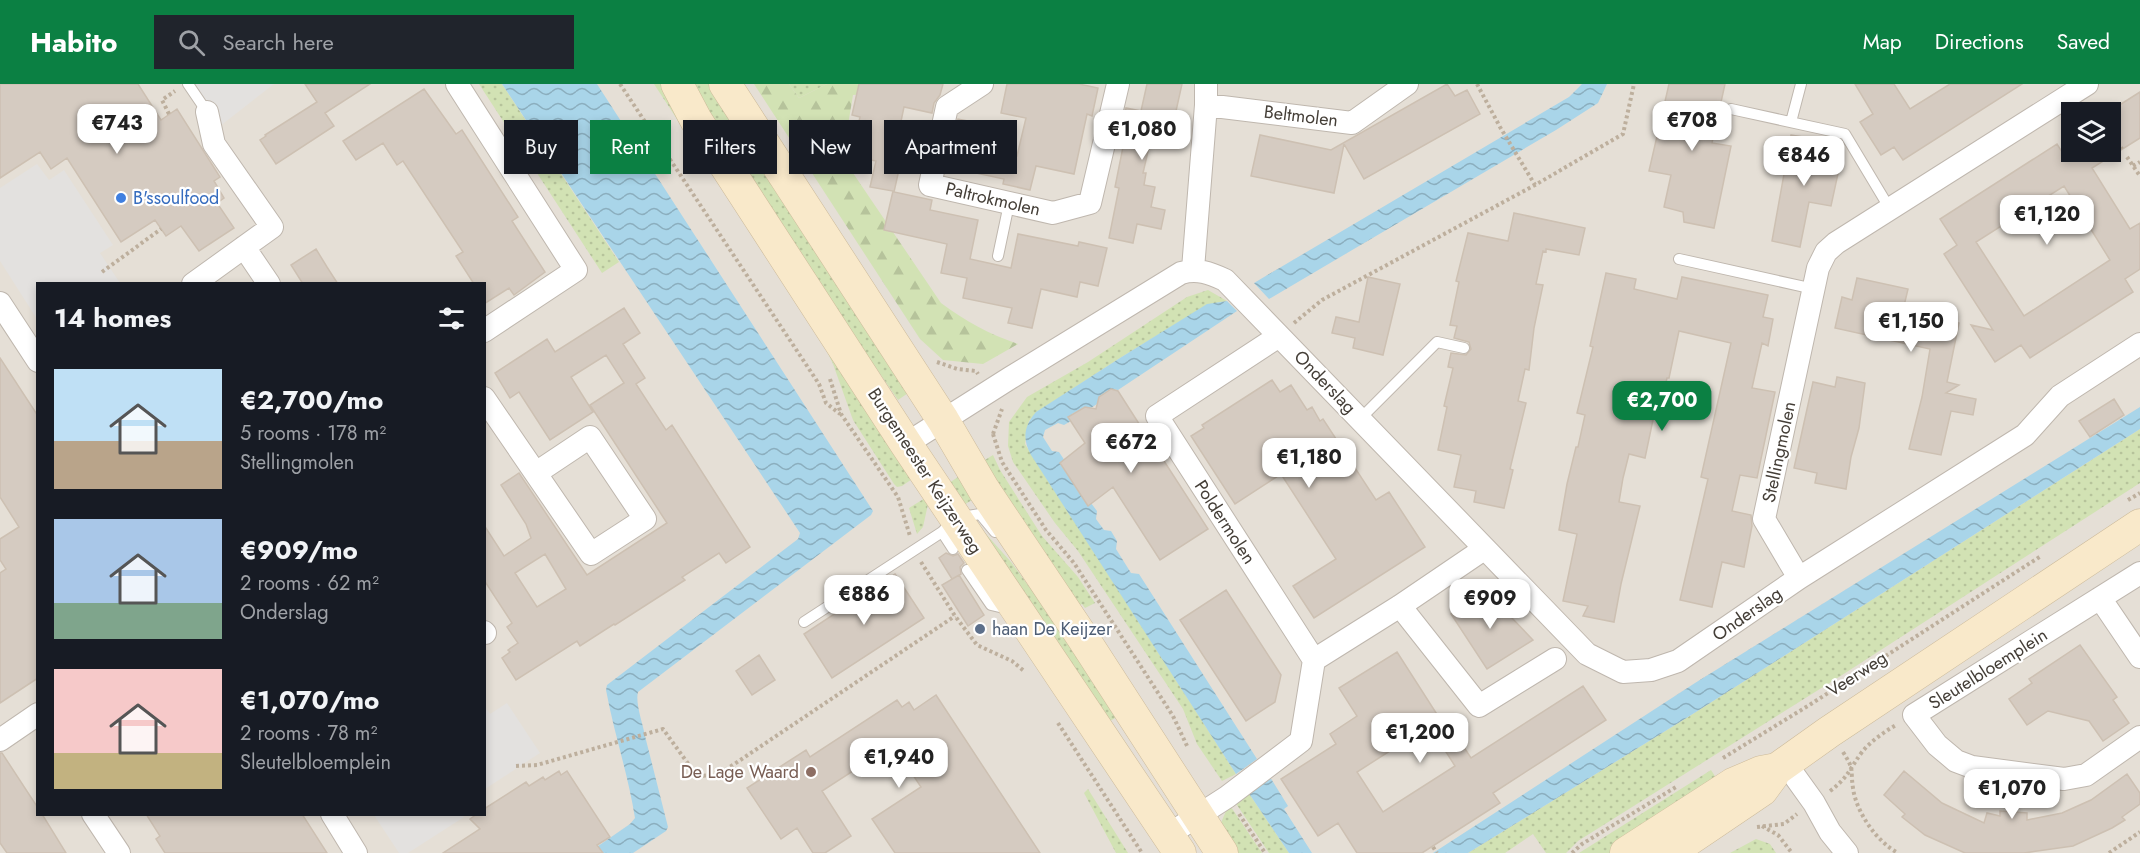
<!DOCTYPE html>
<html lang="en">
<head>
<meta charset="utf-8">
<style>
	:root { --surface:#171b24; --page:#20242c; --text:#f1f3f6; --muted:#9ea1a6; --accent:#0b8043 }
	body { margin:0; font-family:Jost,sans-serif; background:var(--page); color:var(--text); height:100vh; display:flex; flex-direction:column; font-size:22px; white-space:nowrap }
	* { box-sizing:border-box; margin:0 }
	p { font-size:20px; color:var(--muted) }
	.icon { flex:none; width:33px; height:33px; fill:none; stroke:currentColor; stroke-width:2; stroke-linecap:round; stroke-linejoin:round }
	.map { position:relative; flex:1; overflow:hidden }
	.drawer { position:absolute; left:36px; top:198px; width:450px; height:534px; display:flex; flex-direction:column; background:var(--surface); border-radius:0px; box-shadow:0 3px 9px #0003 }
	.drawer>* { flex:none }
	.banner { position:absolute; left:504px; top:36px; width:570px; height:54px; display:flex; gap:12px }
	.buttons { position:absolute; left:2061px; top:18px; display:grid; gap:12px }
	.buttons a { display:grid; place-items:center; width:60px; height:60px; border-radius:0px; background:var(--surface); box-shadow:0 3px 9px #0003; font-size:30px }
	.price { position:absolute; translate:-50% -51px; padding:0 14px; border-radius:12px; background:#fff; color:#222; font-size:20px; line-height:39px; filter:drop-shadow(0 2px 3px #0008) }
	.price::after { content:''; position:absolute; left:50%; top:36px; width:18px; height:14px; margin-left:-9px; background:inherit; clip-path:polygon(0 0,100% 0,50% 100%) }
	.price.active { background:var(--accent); color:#fff }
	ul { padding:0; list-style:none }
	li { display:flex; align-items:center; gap:18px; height:150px; padding:0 18px }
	li span { display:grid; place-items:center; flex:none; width:168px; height:120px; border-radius:0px; color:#555 }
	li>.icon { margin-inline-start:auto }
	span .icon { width:72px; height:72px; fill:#fffc; stroke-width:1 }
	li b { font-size:26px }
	h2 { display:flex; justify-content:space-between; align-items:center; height:72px; padding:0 18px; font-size:26px }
	.tag { padding:0 21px; border-radius:0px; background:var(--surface); box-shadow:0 3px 9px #0003; font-size:21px; line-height:54px }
	.tag.active { background:var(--accent); color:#fff }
	header { display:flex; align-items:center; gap:36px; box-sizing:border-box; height:84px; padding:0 30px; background:var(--accent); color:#fff }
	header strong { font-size:28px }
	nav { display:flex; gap:33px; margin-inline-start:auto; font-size:21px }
	.search { width:420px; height:54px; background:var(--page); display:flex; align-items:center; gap:15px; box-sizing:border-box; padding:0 21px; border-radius:0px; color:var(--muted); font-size:22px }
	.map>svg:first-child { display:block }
	.residential { fill:#e5dfd6; fill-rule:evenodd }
	.grass { fill:url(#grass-dots) }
	.forest { fill:url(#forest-firs) }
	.parking { fill:#e3e1df }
	.water { fill:url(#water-waves) }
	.building { fill:#d5cbc1; stroke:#cdc0b2; stroke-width:1.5; fill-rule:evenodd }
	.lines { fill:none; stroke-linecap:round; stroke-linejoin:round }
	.lane-casing { stroke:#bfb7ae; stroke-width:12 }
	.street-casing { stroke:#bfb7ae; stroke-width:24 }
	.secondary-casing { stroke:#cdbb9b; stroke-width:33 }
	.path { stroke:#bdaf9d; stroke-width:4; stroke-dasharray:3 3; stroke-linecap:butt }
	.lane { stroke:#fff; stroke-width:10 }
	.street { stroke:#fff; stroke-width:22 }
	.secondary { stroke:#f9e9ca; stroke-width:32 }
	.shop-dot { fill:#3f7fe0; stroke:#fff; stroke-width:2 }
	.service-dot { fill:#5c6f8a; stroke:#fff; stroke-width:2 }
	.education-dot { fill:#8d6e63; stroke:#fff; stroke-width:2 }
	.labels { text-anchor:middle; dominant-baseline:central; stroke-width:4.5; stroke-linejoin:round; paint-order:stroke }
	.street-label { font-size:18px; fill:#443e37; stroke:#fff }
	.shop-label { font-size:18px; fill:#366cbe; stroke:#fff; text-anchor:start }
	.service-label { font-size:18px; fill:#4e5e75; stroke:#fff; text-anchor:start }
	.education-label { font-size:18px; fill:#785e54; stroke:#fff; text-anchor:end }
</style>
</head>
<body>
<header>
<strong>Habito</strong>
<div class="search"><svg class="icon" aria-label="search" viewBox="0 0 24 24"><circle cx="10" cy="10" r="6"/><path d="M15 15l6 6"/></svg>Search here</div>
<nav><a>Map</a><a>Directions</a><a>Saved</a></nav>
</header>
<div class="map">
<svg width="2140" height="769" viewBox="0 0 2140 769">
	<defs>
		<pattern id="grass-dots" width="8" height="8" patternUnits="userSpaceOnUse" patternTransform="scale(1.5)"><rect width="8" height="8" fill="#d2e2b4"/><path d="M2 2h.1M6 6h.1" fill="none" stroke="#b6c39b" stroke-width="1.8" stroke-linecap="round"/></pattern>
		<pattern id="forest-firs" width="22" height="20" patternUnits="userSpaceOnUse" patternTransform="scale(1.5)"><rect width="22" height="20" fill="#d2e2b4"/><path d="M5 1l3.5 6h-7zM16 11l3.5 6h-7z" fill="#b6c39b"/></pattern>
		<pattern id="water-waves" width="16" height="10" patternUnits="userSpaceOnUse" patternTransform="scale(1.5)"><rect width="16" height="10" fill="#a9d5e9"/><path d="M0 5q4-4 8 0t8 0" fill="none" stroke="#8baebe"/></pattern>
	</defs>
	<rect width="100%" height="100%" fill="#f2eee7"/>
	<path class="residential" d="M0 0H2140V769H0ZM2072 28H2110V68H2072ZM38 200H484V730H38Z"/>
	<path class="grass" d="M479 0H502L619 178 602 189Z
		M654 0H670L918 391 902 402 897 403 894 400 853 336 833 280 822 257Z
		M687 0H717L914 305 898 316 874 281 851 259Z
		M789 0H827L799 14Z
		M1208 206 1227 217 1207 221 1120 274 1037 328 1029 337 1025 360 1236 690 1222 697 1197 660 1183 625 1078 467 1055 439 1013 378 1008 362 1009 338 1027 313 1088 278 1187 213Z
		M2140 345V399L1839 593 1578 757 1566 769H1546L1533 750 1505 769H1468L1688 633Z
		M993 371 1000 386 1042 452 1078 493 1095 519 1085 524 1082 520 1080 521 1051 490 980 379Z
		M967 387 981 410 958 425 943 403Z
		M930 411 923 443 917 450 909 424Z
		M977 440 1011 478 1030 504 1053 519 1123 629 1107 639Z
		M1711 686 1720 700 1614 769H1579Z
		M1088 705 1128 769H1116L1084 709Z
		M1248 708 1289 769H1269L1233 715Z
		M1229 720 1262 769H1230L1220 741Z
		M1756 755 1770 760 1776 769H1730Z"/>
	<path class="forest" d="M754 0H789L799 14 827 0H872L865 10 853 11 848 41 832 58 941 219C965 237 989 250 1018 260L983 280 943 276 920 255Z"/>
	<path class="parking" d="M183 0H274L215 46Z
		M37 80 49 96 64 86 113 161 100 169 120 199 38 200 37 235 0 177V104Z
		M507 619 540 669 485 705V623L490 630Z
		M462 730 464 733 408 769H399L374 731Z"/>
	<path class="water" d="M502 0H597L873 427 871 431 638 608C635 619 643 640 645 652L668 743 666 747 633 769H588L630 740 635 734C628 690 614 649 606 606L607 601 798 455 800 449Z
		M1582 0H1607L1598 19 1556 46 1269 215 1254 199 1569 13Z
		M1227 217 1237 227 1118 306 1111 305 1100 312 1097 320 1091 324 1084 323 1072 330 1071 337 1064 341 1058 339 1045 346 1043 353 1052 367 1059 368 1065 377 1060 379 1088 422 1091 419 1097 427 1096 435 1104 446 1111 447 1117 457 1116 465 1131 489 1139 490 1257 675 1236 690 1031 371C1022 355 1024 342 1036 328L1120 274 1207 220Z
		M2140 323V345L1688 633 1468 769H1433L1695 599Z
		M1270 693 1288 722 1284 725 1312 769H1289L1248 708Z"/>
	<path class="building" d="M0 0H138L161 36 177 25 220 93 214 97 224 114 217 119 234 144 199 167 181 142 166 152 155 136 121 158 67 74 51 85 40 68 0 94Z
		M305 0H370L325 29 334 42 276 80 260 56 266 52 265 51 317 18Z
		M859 0H943L940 11 934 19 932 29 904 23 896 61 904 63 894 108 932 116 930 126 978 136 970 175 1011 184 1018 150 1078 162 1079 158 1107 164 1098 202 1080 198 1077 213 1041 205 1032 244 1008 239 1012 224 963 214 967 194 941 189 947 160 884 146 893 107 870 103 876 77 851 72 860 33 852 31Z
		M1007 0H1079L1098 4 1092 32 1087 30 1074 90 1036 82 1030 106 1003 100 1004 95 948 83 958 35 979 39 973 63 1017 72 1026 34 1001 29Z
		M1147 0H1182L1170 54 1152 50 1143 89H1146L1144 101 1155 103 1151 123 1165 126 1161 145 1137 140 1133 159 1109 154 1119 104 1115 103 1125 53 1120 52 1126 24 1141 27Z
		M1447 0 1455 12 1467 6 1480 30 1364 95 1344 60 1334 109 1251 92 1260 51 1331 66Z
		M1669 0H1725L1712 59 1731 62 1714 144 1684 138 1683 128 1664 123 1671 91 1649 87Z
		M1855 0H1894L1910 25 1950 0H2022L1903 76 1894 63 1881 71 1860 38 1873 30Z
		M424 5 456 50 462 46 518 133 512 137 545 188 514 211 509 204 484 220V200H474L456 172 463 168 403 77 397 81 383 59 356 76 343 57Z
		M2140 8V54L2092 84 2130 145 2140 139V185L2125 195 2133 208 2030 274 2021 261 1995 278 1971 241 1993 246 1944 170 1957 161 1940 135 2057 60 2062 68H2110V27ZM2064 102 2110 176 2024 232 1976 158Z
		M1791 51 1822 56 1820 66 1842 71 1831 122 1809 118 1800 163 1772 157Z
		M1514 129 1585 144 1579 171 1546 165V168L1543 167 1536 200 1543 201 1534 244 1529 286 1525 285 1518 317 1526 319 1510 385 1513 386 1504 424 1474 418 1476 407 1454 403 1461 371 1438 366 1447 323 1444 322 1453 284 1448 283 1451 269 1466 271 1471 265 1469 258 1454 254 1457 242 1450 241 1459 198 1456 197 1468 149 1508 157Z
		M316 165 327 183 338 200H303L291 181Z
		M1606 189 1636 195 1634 205 1677 215 1682 193 1768 211 1763 233 1773 235 1768 262 1762 259 1752 304 1775 308 1757 394 1740 391 1732 427 1751 431 1752 442 1744 483 1722 478 1712 523 1680 516 1708 395 1701 393 1731 259 1679 247 1669 294H1667L1658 331H1654L1645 374 1629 370 1623 394 1619 418 1640 422 1621 500 1614 538 1583 532 1588 522 1563 517 1577 450 1559 446 1567 400 1576 363H1578L1585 331 1577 329 1593 263 1590 262Z
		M1368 193 1400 200 1383 271 1353 264 1355 254 1332 249 1336 233 1359 238Z
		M1857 194 1908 205 1903 226 1959 239 1947 298 1959 301 1946 309 1976 315 1973 331 1951 327 1941 371 1909 365 1922 313 1930 265 1835 244 1842 213 1852 216Z
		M624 224 640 249 623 260 645 294 636 300 666 346 672 341 750 463 726 479 719 469 682 493 685 496 615 541 614 540 580 562 577 557 516 596 502 574 510 568 508 566 518 559 507 543 512 539 484 496V441L504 472 531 454 526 440 501 401 519 389 587 491 667 439 590 321 624 299 606 271 571 293 593 328 550 356 519 308 510 314 495 289 547 255 555 268ZM545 470 566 505 537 523 515 489Z
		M0 274 38 332V594L0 619V489L6 485 0 476V455L19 443 0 413Z
		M1837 293 1865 299 1859 344 1851 373 1846 405 1815 399 1817 389 1794 384 1813 298 1835 303Z
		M1272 296 1280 308 1291 301 1307 326 1312 323 1320 337 1323 335 1376 416 1389 408 1425 463 1314 534 1293 502 1336 475 1281 390 1235 420 1191 352 1204 344 1202 341Z
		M1111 305 1118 307 1143 346 1141 357 1153 360 1208 445 1160 476 1113 403 1088 422 1060 379 1085 359 1068 333 1085 323 1096 325 1099 313Z
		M2114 315 2124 331 2090 353 2079 337Z
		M946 469 953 472 958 470 964 479 960 483 961 490 952 495 939 474Z
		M895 490 924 534 832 594 804 550Z
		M959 491 984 531 968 542 942 501Z
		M1226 506 1281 591 1275 618 1246 637 1180 536Z
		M1486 507 1533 556 1487 585 1451 530Z
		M2080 561 2117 613 2113 616 2129 639 2103 657 2089 637 2048 627 2027 641 2009 615 2032 599 2029 595Z
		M1397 568 1440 635 1357 688 1383 728 1455 682 1439 657 1454 648 1471 674 1583 602 1606 636 1493 709 1500 719 1422 769H1357L1338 739 1318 752 1281 695 1336 660 1330 650 1357 632 1339 604Z
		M759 571 775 596 752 611 736 587Z
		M936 611 1040 769H895L872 735 921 703 893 661 822 707 851 752 825 769H813L797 744 781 755 747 704 806 666 810 673 897 616 902 623 909 618 914 626Z
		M0 669H2L38 724V730H42L66 769H7L0 759Z
		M559 687 561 691 567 687 610 753 597 761 603 769H443L480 745 470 735 477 730H484V725L526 698 529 702 543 693 545 696Z
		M1904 687 1942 719 1984 739 1987 729 2000 732V727L2027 729V736L2062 729 2091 716 2127 690 2140 709V720L2122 733 2125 736 2112 744 2073 762 2024 769H1965L1925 751 1902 733 1905 730 1884 711Z
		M146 730H302L327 769H165L156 755 160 752Z"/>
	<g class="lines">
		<defs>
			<path id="lane" d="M188 0 207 28
				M1731 25 1845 50 1890 125
				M1791 38 1801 0
				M998 172 1009 120
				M1679 175 1814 205
				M1360 335 1437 258 1464 264
				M953 465 942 448 956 434 980 430 995 448
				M967 486 991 521 1008 525
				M804 538 942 448"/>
			<path id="street" d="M457 0 576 186 484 247
				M982 0 947 23 930 101 1053 129 1090 119 1118 0
				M1206 21 1352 39 1407 0
				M244 163 269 200
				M1193 185 1206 21V0
				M193 200 272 143 214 60 207 28
				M0 219 38 277
				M484 314 591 470 645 435 590 353 536 389
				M906 360 1010 294 1181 189C1197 184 1210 189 1225 196L1587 570 1623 588 1651 586 1678 577 1799 494 2025 351 2060 312 2140 260
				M2140 489 1914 631 1937 661 1956 677 1972 683 2064 695 2086 691 2140 653
				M1799 494 1764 435 1818 184 1826 168 1836 159 2087 0
				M2100 514 2140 573
				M1400 522 1479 622 1555 575
				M484 548 485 549
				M1314 576 1400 522 1484 465
				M0 656 38 630
				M1786 680 1814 719 1830 748 1847 769
				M93 730 119 769
				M332 730 356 769
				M1168 751 1227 713 1301 657 1314 576 1157 332 1279 252"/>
			<path id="secondary" d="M677 0 696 36 906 360 1180 769
				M725 0 943 336 984 406 1083 554 1222 769
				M1626 769 1733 700 1761 688 1777 685 1829 648 2140 441
				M1669 769 1762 706 1773 691"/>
		</defs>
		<use href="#lane" class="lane-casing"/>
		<use href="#street" class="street-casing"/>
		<use href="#secondary" class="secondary-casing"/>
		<path class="path" d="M620 0 819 300 826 319 840 330
			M1477 0 1500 43 1535 101
			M2092 21 2097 28
			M169 30 162 16 175 7
			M2110 49 2122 65
			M2127 73 2140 92
			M2133 82 2140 78
			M102 188 161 145
			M1294 239 1322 216 1535 101 1623 50 1634 0
			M937 278 957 285 976 287 978 290
			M830 295 841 330 898 413 910 452
			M993 350 1002 378 1046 446 1074 479 1173 632 1188 664
			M993 350 1002 325
			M2128 416 2140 409
			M921 478 955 532 977 561 1012 577 1024 587
			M1058 639 1142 769
			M1843 668C1855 687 1850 684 1853 704 1856 728 1877 758 1898 769
			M1723 674 1811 620 2041 472
			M516 682 537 681 663 645 697 692 718 691 955 532
			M1830 707C1848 694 1850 684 1862 668 1871 657 1884 648 1896 641
			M1239 730 1265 769
			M1762 742 1778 751 1792 769
			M1757 743 1784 740 1797 730
			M1433 763 1437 769
			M1572 769 1582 760 1676 703
			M2109 769 2140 748"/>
		<use href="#lane" class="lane"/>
		<use href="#street" class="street"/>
		<use href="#secondary" class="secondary"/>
	</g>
	<circle class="shop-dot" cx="121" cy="114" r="6"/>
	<circle class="service-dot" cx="980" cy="545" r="6"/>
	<circle class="education-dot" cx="811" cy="688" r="6"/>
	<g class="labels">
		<g class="street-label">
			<text transform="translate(1301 32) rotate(7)">Beltmolen</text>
			<text transform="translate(993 115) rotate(13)">Paltrokmolen</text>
			<text transform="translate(1325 298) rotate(46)">Onderslag</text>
			<text transform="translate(1779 368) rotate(-78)">Stellingmolen</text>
			<text transform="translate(925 387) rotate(57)">Burgemeester Keijzerweg</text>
			<text transform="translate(1225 438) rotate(57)">Poldermolen</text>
			<text transform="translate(1747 530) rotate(-35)">Onderslag</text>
			<text transform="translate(1988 585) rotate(-32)">Sleutelbloemplein</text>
			<text transform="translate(1857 590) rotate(-33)">Veerweg</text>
		</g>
		<g class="shop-label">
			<text x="133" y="114">B'ssoulfood</text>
		</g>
		<g class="service-label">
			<text x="992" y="545">haan De Keijzer</text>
		</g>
		<g class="education-label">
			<text x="799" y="688">De Lage Waard</text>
		</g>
	</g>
</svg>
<div class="buttons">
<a><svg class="icon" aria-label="layers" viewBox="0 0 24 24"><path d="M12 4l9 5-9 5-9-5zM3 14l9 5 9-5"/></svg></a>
</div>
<b class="price" style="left:1692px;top:68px">€708</b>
<b class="price" style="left:117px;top:71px">€743</b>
<b class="price" style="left:1142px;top:77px">€1,080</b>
<b class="price" style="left:1804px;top:103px">€846</b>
<b class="price" style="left:2047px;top:162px">€1,120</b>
<b class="price" style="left:1911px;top:269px">€1,150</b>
<b class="price active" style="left:1662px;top:348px">€2,700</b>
<b class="price" style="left:1131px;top:390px">€672</b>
<b class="price" style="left:1309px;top:405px">€1,180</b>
<b class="price" style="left:864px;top:542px">€886</b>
<b class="price" style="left:1490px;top:546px">€909</b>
<b class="price" style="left:1420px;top:680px">€1,200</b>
<b class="price" style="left:899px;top:705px">€1,940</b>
<b class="price" style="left:2012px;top:736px">€1,070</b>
<div class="banner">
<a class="tag">Buy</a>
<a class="tag active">Rent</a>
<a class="tag">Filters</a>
<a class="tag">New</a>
<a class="tag">Apartment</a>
</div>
<section class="drawer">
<h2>14 homes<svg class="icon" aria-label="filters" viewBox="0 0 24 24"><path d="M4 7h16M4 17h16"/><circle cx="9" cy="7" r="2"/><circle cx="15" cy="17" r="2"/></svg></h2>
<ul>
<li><span style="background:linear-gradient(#bfe0f5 60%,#b9a48a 0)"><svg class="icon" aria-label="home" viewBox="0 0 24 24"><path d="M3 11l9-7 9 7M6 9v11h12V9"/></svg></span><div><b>€2,700/mo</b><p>5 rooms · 178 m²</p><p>Stellingmolen</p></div></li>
<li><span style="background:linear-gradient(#a9c7e8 70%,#7fa58c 0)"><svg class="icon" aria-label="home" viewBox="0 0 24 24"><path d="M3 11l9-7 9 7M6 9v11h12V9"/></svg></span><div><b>€909/mo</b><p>2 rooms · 62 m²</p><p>Onderslag</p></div></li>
<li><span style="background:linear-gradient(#f6c9c9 70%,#c2b280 0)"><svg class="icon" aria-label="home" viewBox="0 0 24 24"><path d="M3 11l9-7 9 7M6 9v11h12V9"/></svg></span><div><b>€1,070/mo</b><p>2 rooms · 78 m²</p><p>Sleutelbloemplein</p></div></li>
</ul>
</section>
</div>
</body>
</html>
